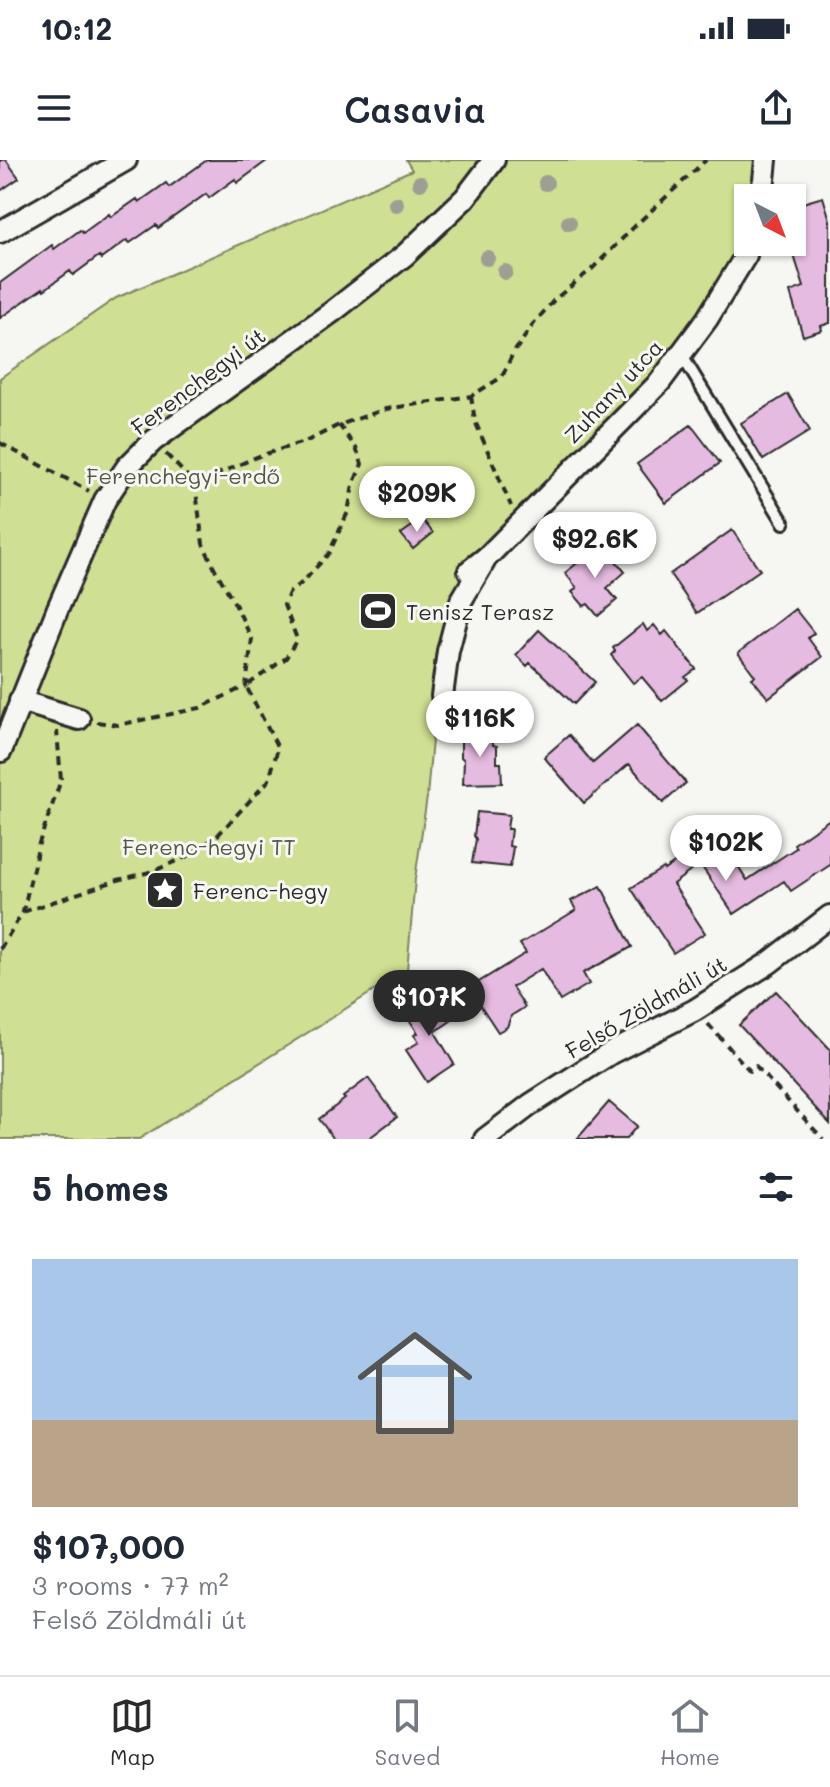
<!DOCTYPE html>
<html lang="en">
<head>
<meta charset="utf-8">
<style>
	:root { --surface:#fff; --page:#f6f6f7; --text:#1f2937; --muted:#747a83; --line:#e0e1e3; --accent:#2b2b2b }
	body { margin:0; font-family:Mali,sans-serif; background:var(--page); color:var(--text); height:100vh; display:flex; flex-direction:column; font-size:30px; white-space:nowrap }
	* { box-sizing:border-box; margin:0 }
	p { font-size:26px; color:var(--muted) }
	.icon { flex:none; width:44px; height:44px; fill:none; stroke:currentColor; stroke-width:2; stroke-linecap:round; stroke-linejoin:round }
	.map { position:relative; height:979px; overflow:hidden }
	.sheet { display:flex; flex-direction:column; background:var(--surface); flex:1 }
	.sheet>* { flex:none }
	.needle { width:52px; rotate:138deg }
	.fabs { position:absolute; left:734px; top:24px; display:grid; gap:16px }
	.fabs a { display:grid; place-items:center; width:72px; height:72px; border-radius:0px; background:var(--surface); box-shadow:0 2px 6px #0004; font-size:40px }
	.price { position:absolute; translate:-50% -68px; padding:0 18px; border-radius:28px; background:#fff; color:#222; font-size:26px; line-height:52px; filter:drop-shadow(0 2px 4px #0008) }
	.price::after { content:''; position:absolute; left:50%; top:48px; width:24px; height:18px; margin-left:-12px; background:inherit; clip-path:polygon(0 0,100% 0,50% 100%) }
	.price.active { background:var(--accent); color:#fff }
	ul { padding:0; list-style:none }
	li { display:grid; align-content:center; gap:16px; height:424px; padding:0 32px }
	li span { display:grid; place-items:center; height:248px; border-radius:0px; color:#555 }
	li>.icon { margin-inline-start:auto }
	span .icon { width:144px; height:144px; fill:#fffc; stroke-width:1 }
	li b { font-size:34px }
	h2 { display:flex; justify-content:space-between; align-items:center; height:96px; padding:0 32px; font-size:34px }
	.status { display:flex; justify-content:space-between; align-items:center; height:56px; padding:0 40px; background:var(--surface); direction:ltr }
	.status svg { height:22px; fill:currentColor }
	header { display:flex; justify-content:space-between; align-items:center; height:104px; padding:0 32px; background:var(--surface); font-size:36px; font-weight:600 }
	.tab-bar { display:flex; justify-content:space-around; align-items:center; height:112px; border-top:2px solid var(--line); background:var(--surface); font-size:22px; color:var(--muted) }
	.tab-bar a { display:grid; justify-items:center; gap:4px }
	.tab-bar .active { color:var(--accent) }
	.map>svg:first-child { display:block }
	.green { fill:#cfdf93; stroke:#7d855f; stroke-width:2 }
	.building { fill:#e6bbe1; stroke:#2b2b2b; stroke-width:2 }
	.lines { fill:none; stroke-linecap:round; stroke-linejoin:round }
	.lane-casing { stroke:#2b2b2b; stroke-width:16 }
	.street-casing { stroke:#2b2b2b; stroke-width:26 }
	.path { stroke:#2b2b2b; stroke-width:4; stroke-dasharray:8 6; stroke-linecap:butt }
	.lane { stroke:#f6f6f2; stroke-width:10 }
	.street { stroke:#f6f6f2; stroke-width:20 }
	.tree { fill:#9d9f93 }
	.labels { text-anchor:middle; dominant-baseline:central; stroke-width:6; stroke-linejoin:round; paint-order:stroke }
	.street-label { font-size:22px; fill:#2b2b2b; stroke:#f6f6f2 }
	.park-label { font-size:22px; fill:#545845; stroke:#f6f6f2 }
	.poi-label { font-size:22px; fill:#2b2b2b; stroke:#f6f6f2; text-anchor:start }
</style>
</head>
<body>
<div class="status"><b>10:12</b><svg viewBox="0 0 49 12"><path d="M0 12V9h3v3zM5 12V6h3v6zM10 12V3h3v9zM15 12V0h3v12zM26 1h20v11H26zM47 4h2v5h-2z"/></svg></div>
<header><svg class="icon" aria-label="menu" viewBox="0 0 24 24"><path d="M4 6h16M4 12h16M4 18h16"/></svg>Casavia<svg class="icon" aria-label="share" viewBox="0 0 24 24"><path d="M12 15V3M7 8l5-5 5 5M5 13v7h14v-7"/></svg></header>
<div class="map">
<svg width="830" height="979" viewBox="0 0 830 979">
	<rect width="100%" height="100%" fill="#f6f6f2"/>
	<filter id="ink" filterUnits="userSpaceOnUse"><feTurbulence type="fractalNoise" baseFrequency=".0125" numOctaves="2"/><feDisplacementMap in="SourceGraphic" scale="16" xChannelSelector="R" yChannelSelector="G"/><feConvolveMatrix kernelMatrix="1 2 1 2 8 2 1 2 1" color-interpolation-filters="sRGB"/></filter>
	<g filter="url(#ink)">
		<path class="green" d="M406 0H766L760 38H748V82L707 159 455 443 446 459 434 557 427 637 415 719 407 810 139 979H0V218L116 138 412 10Z"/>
		<path class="building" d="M0 0H6L19 18 0 31Z
			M207 0H268L237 23 235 19 209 38 206 34 158 68 156 65 130 83 127 80 101 99 99 96 73 115 70 111 44 130 43 128 0 158V123L52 85 54 89 80 70 83 73 109 54 111 57 137 39 139 42 166 23 169 27Z
			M823 37 830 60V163L821 166 822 170 803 176 790 132 804 127 792 89V46Z
			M788 234 810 271 763 300 741 263Z
			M691 265 720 303 666 343 637 304Z
			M422 359 433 373 413 389 401 374Z
			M732 370 760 410 697 453 670 414Z
			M598 386 604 393 607 390 625 412 607 428 617 440 598 456 588 444 584 446 572 432 577 428 565 413Z
			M795 449 814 473 808 478 822 497 768 538 752 518 755 516 738 493Z
			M643 464 647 471 654 465 662 475 666 471 696 509 685 517 688 520 662 541 642 517 633 523 611 495 615 491 613 488Z
			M539 470 595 522 574 544 530 503 527 506 516 495Z
			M637 565 686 623 663 643 629 604 584 643 544 597 569 575 593 603Z
			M493 571V585L497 586V603H501L502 623 463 624 464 600 461 597V573Z
			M477 652 509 655 507 669H511L509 686 513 687 510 707 472 703 476 679 474 676Z
			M830 659V705L791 731 784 721 734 754 700 704 673 724 705 773 673 793 631 728 663 708 664 710 718 674 747 720 796 688 794 684Z
			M601 726 632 787 583 813 589 824 560 841 541 809 512 827 525 847 511 856 507 867 498 872 469 828 526 793 520 784 576 750 571 741Z
			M776 831 830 889V964L739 865Z
			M435 833 452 860 435 872 454 904 427 922 406 890 419 882 414 875 418 873 405 853Z
			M368 918 397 957 368 979H334L319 959 345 939 343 937Z
			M609 942 637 966 626 979H577Z"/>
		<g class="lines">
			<defs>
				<path id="lane" d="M681 194 784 363"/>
				<path id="street" d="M760 38 764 20 766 0
					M0 72 126 0
					M469 411 488 396 660 222 707 159 746 95 749 82
					M442 536 448 491 461 441 484 402
					M20 541 79 559
					M1 591 58 448 105 340 127 307 153 281 332 152 405 95 465 38 494 0
					M485 979 530 945 611 893 695 850 769 803 830 756"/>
			</defs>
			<use href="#lane" class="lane-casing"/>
			<use href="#street" class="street-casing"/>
			<path class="path" d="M471 236 475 261 511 346
				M0 283 89 331
				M166 294 195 324
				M97 562 118 565 200 548 246 526 252 479 235 444 215 409 203 384 195 324 259 296 307 281 339 265 386 249 471 236 502 217 512 195 535 162 554 140 593 108 639 62 706 0
				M23 752 118 720 154 711 190 695 217 676 269 620 278 588 246 526 286 498 297 479 284 445 289 433 304 421 329 393 348 352 353 325 362 304 356 288 339 265
				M0 789 23 752 39 683 61 620 57 571
				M708 864 750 911 756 906 823 979"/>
			<use href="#lane" class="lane"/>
			<use href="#street" class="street"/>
		</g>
		<g class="tree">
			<circle cx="420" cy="23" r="8"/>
			<circle cx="546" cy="23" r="8"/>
			<circle cx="396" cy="44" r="8"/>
			<circle cx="569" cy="63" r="8"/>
			<circle cx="487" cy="98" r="8"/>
			<circle cx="505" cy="112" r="8"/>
		</g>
	</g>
	<defs>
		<symbol id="stadium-square" viewBox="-11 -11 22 22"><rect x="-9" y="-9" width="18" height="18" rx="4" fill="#2b2b2b" stroke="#f6f6f2"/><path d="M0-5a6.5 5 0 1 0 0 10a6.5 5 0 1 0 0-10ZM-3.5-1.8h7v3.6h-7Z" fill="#fff"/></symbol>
		<symbol id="sight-square" viewBox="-11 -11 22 22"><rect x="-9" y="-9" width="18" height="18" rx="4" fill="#2b2b2b" stroke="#f6f6f2"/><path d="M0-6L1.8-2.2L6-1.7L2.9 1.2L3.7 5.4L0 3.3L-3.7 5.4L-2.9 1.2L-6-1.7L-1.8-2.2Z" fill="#fff"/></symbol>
	</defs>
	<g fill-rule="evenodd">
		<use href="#stadium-square" x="356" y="429" width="44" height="44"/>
		<use href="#sight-square" x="143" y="708" width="44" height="44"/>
	</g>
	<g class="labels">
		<g class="street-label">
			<text transform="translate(198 221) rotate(-37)">Ferenchegyi út</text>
			<text transform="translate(613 231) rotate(-47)">Zuhany utca</text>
			<text transform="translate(646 847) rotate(-30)">Felső Zöldmáli út</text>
		</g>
		<g class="park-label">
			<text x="183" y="315">Ferenchegyi-erdő</text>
			<text x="209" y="686">Ferenc-hegyi TT</text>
		</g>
		<g class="poi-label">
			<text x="406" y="451">Tenisz Terasz</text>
			<text x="193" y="730">Ferenc-hegy</text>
		</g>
	</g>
</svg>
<div class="fabs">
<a><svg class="needle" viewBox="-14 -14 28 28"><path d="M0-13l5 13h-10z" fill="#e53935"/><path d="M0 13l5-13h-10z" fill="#747a83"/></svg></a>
</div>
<b class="price" style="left:417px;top:374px">$209K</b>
<b class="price" style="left:595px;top:420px">$92.6K</b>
<b class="price" style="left:480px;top:599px">$116K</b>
<b class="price" style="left:726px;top:723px">$102K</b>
<b class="price active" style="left:429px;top:878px">$107K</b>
</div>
<section class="sheet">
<h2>5 homes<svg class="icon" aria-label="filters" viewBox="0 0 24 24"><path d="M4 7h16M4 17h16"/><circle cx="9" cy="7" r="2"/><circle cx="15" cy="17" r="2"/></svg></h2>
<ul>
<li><span style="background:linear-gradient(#a9c7e8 65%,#b9a48a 0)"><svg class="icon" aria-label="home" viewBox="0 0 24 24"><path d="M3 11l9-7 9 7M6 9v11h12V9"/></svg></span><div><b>$107,000</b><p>3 rooms · 77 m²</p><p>Felső Zöldmáli út</p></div></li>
</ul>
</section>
<nav class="tab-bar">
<a class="active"><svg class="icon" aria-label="map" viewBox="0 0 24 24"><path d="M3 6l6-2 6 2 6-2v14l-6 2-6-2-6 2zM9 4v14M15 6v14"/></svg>Map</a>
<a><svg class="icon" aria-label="saved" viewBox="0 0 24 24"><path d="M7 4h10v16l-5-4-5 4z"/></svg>Saved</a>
<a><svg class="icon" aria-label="home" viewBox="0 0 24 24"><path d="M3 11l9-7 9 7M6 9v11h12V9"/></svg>Home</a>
</nav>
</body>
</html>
